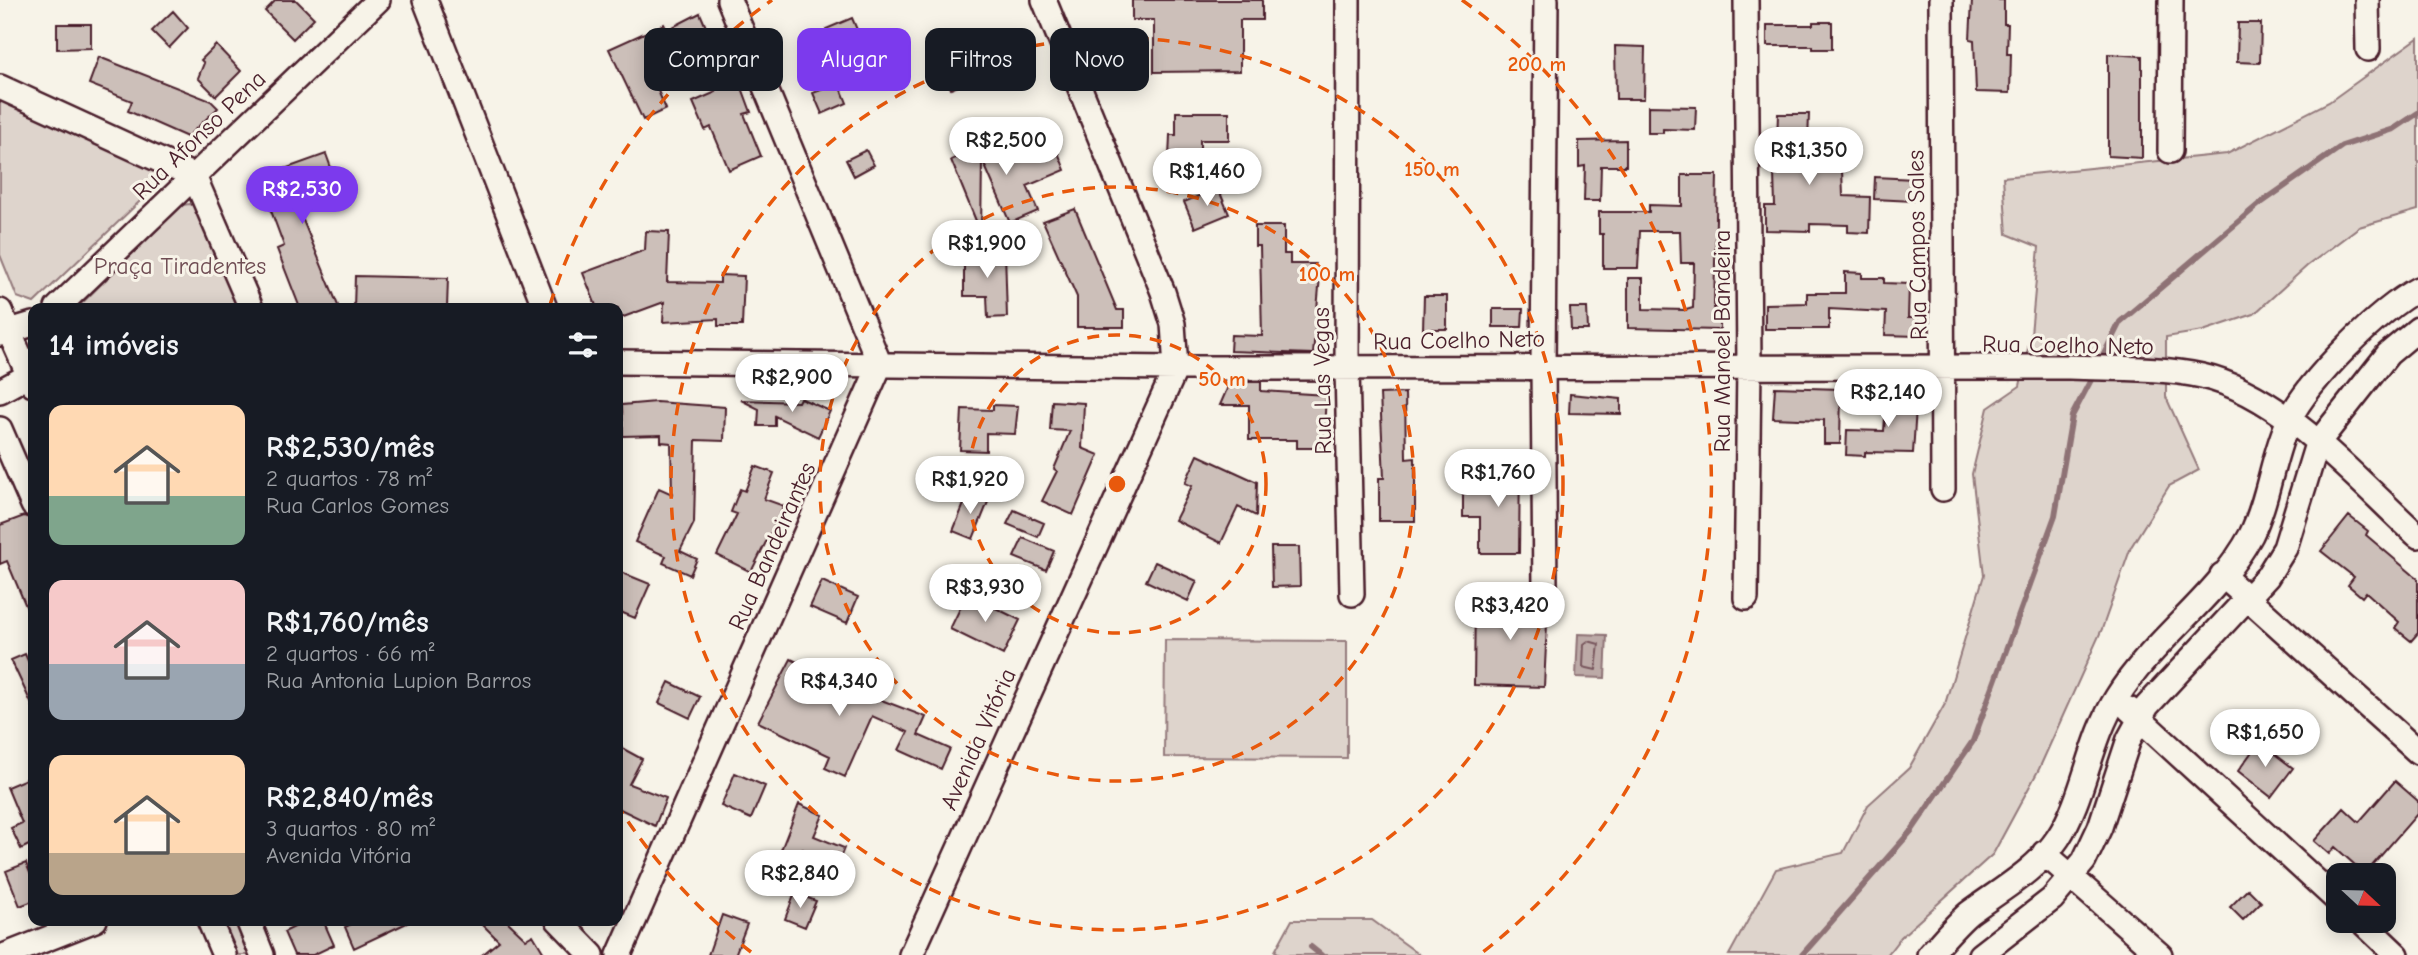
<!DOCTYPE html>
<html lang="pt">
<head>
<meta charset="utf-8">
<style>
	:root { --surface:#171b24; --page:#242831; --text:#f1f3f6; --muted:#9ea1a6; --accent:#7c3aed }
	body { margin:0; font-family:"Comic Neue",sans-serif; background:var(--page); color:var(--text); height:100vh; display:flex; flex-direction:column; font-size:26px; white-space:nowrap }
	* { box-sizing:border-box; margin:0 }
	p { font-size:23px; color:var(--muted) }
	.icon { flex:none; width:38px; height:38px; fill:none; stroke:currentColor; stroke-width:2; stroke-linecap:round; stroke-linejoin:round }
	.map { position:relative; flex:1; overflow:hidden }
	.sheet { position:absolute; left:28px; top:303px; width:595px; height:623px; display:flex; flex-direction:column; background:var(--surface); border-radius:14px; box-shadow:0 4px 18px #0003 }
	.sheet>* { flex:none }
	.guide { position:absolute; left:644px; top:28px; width:665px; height:63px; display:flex; gap:14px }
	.needle { width:46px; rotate:112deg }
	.tools { position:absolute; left:2326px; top:863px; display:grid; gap:14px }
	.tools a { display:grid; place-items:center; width:70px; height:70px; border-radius:14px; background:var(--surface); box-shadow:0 4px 18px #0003; font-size:35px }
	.price { position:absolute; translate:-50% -60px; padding:0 16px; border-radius:24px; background:#fff; color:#222; font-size:23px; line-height:46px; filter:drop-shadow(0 2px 4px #0008) }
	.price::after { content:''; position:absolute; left:50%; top:42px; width:21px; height:16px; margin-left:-10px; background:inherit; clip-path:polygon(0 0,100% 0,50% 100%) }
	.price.selected { background:var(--accent); color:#fff }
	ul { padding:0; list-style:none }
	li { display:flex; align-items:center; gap:21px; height:175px; padding:0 21px }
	li span { display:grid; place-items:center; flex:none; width:196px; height:140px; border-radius:14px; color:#555 }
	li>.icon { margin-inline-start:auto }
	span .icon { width:84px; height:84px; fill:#fffc; stroke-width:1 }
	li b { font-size:30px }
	h2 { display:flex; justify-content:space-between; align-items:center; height:84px; padding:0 21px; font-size:30px }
	.chip { padding:0 24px; border-radius:14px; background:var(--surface); box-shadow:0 4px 18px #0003; font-size:24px; line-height:63px }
	.chip.selected { background:var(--accent); color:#fff }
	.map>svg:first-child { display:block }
	.green { fill:#ded4cc; stroke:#947a7c; stroke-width:2 }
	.water { fill:#bcaaa7; stroke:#8e7275; stroke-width:2 }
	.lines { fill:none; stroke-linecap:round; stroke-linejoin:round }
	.shore { stroke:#78575d; stroke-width:2 }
	.stream { stroke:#8e7275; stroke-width:6 }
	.building { fill:#ccbfb9; stroke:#4a1f2b; stroke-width:2 }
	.minor-casing { stroke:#4a1f2b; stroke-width:28 }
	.minor { stroke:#f7f3e8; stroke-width:23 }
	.ring { fill:none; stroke:#e8590c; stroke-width:3.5; stroke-dasharray:12 9 }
	.labels { text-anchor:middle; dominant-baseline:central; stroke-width:6; stroke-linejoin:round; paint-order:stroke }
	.street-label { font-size:24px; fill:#4a1f2b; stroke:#f7f3e8 }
	.park-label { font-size:24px; fill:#6f4c53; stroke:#f7f3e8 }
	.centre { fill:#e8590c; stroke:#f7f3e8; stroke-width:3.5 }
	.ring-label { font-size:21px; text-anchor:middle; font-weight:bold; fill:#e8590c; stroke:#f7f3e8; stroke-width:6; stroke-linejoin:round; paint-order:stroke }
</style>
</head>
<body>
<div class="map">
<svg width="2418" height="955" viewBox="0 0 2418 955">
	<rect width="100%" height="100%" fill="#f7f3e8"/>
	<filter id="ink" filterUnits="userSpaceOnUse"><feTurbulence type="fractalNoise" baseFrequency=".0143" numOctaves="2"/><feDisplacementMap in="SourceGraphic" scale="14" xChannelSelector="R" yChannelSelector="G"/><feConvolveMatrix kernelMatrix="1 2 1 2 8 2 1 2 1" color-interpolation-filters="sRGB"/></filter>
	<g filter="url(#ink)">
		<path class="green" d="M2418 38V210L2359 227 2307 266 2254 314 2203 331 2166 337V397L2199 470 2169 486 2131 547 2102 629 2039 769 1993 854 1901 937 1887 955H1729L1776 869 1843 853 1868 805 1909 768 1945 704 1984 575 1972 474 1988 408 2020 386 2031 334 2039 247 2007 234 2003 177 2227 154 2329 102Z
			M0 97 164 172 163 179 34 303 17 297 0 255Z
			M190 204 198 207 243 308H77L182 205Z
			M1165 640 1347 641V758L1164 757Z
			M1292 920H1372L1420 955H1282L1275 951Z
			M222 921H239L254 955H238Z"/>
		<path class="water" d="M1578 634 1607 635 1605 678 1576 677Z"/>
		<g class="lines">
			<path class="shore" d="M1588 641 1599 644 1596 670 1583 667 1584 644Z"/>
			<path class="stream" d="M2099 364 2120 322 2258 205 2342 146 2394 129 2418 113
				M1311 947 1321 955
				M1802 955 1912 830 1973 741 2055 516 2072 416 2094 374"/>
		</g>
		<path class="building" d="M276 0H296L314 18 293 39 265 11Z
			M1132 0H1262V20H1240V71L1154 72V20H1132Z
			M1972 0H2004V24H2008L2007 54H2011L2010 93 1976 92 1974 40 1970 39Z
			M173 11 188 28 169 48 152 31Z
			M700 13 732 88 741 85 751 112 744 114 761 156 729 170 711 127 705 130 693 102 716 92 697 48 689 52 687 47 647 66 666 109 643 120 609 49 664 24 667 30Z
			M852 18 858 32 832 43 826 29Z
			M1813 22H1832V49H1813V46H1767V25H1813Z
			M2238 23H2261L2260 63 2237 62Z
			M57 24H91V48L57 49Z
			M216 45 241 71 216 96 198 78 204 63 201 60Z
			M1615 46 1645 47 1644 99H1616Z
			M988 53 995 71 951 89 944 72Z
			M2108 54 2142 56V158L2108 156Z
			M99 57 211 101 218 108 187 137 128 111 132 101 89 84Z
			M839 83 847 103 822 114 813 93Z
			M1648 106 1696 107 1695 130 1663 129V133H1648Z
			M1176 112H1229V140H1200V159L1169 158 1170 135H1176Z
			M1778 114H1809L1807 171 1842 170 1843 196 1870 197 1869 233 1848 232V225L1810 224V231L1765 230V206H1775L1773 141H1777Z
			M1006 136 1017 161 1055 145 1065 170 1027 186 1038 211 1010 223 982 159 981 233 951 160Z
			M1626 140V166H1601L1600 201H1584L1585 166 1579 167V141Z
			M866 150 874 165 854 176 846 160Z
			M326 154 342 198 300 213 339 308H300L277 249 284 246 259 178Z
			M1682 175H1717L1714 308H1720V330L1628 328V278H1643V309L1686 310 1693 308 1694 263H1681L1680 231H1640L1638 268H1603V234H1599V212H1649V205L1682 206Z
			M1875 177 1914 179 1913 201 1874 199Z
			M1218 188 1229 214 1195 228 1184 202Z
			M1075 209 1117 310H1124V327H1077V297L1043 221Z
			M1255 226H1284V254H1290V264H1315V276H1320L1313 354 1230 351 1231 335 1262 336 1260 246H1255Z
			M646 231 669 232 667 282 720 283V275L744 276 742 326H718V319L663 322 664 302 618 319V308H597L583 273 645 250Z
			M1005 251 1007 317 988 318 987 296H964V253Z
			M1845 272 1862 273V278H1884V283L1909 284 1908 318H1918L1917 336 1885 335 1886 312 1829 309V329H1765V304L1807 303V293H1845Z
			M355 276 448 278 447 308H354Z
			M1424 296H1447V329H1423Z
			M1570 308H1587L1588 330H1571Z
			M1493 309H1523L1522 327H1493Z
			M1230 382H1261V391L1326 395 1323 448H1297V440H1249V405H1220Z
			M1775 387 1841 389 1840 444H1824V420L1773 418Z
			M1887 391 1917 393 1913 453 1865 452V456L1846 455 1847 430 1884 431Z
			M1405 393 1406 459 1415 458V521H1379V478H1384L1380 394Z
			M1570 394 1621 399V414L1569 413Z
			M800 398 830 411 818 437 775 416V426H758L759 409 741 400 798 402Z
			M1052 401 1084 403 1082 448 1099 455 1073 515 1042 501 1057 471 1054 469 1070 431 1050 430Z
			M656 402 725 407 724 441 696 440 694 523 680 551 697 559 690 575 663 563 666 556 635 542 659 488 672 494 671 443 661 442V435L623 436 622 405Z
			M993 405 1018 406 1015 434 986 433V451L960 450 962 409 993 410Z
			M1198 455 1257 482 1256 516 1238 507 1221 543 1175 520 1192 486 1185 483Z
			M1497 457H1520L1519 553H1480V517H1463V488L1497 489Z
			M755 466 774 473 764 499 784 506 751 572 717 555 737 514 731 512 740 489 745 491Z
			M968 494 988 502 973 539 953 531Z
			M1014 510 1044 523 1038 537 1007 524Z
			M24 516 29 518 33 529V623L7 561 0 564V525Z
			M2349 516 2368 531 2366 535 2418 579V633L2411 641 2395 628 2399 622 2366 592 2362 597 2348 585 2354 577 2321 551Z
			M1023 538 1054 551 1046 570 1014 557Z
			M1271 547H1299L1300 586 1272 587Z
			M1155 562 1197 581 1188 601 1146 581Z
			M618 571 650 584 635 618 618 611Z
			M822 581 858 597 847 623 810 607Z
			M967 594 1020 620 1003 655 950 629Z
			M1475 598 1535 599 1548 603 1544 687 1474 685Z
			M25 654 33 672V707L11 660Z
			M791 659 850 688 926 717 918 735 950 749 941 769 899 750 908 732 872 716 845 777 825 768 830 756 758 722Z
			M669 682 700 697 690 718 659 703Z
			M2259 742 2293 768 2271 797 2238 771Z
			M618 746 642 759 629 784 666 798 655 826 618 808Z
			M735 773 765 786 751 819 721 806Z
			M33 776V849L31 844 21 849 11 828 22 823 7 787Z
			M2395 781 2418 801V813L2365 874 2335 847 2329 854 2314 841 2344 808 2359 822Z
			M799 804 823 815 814 836 844 848 838 863 802 849 791 875 774 868Z
			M26 863 33 880V901L20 906 6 871Z
			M2248 889 2261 902 2243 920 2230 907Z
			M795 893 816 901 805 927 785 919Z
			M722 915 747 924 735 955H708Z
			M309 920H323L334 945 313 955H294L284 932Z
			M360 920H411V921L354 948 345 927Z
			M478 920H506L526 939 533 935 545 955H482L499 941Z"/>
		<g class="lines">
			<defs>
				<path id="minor" d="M425 0 545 308
					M1348 0 1347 367 1352 594
					M1746 0 1749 366 1746 598
					M1941 0 1943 489
					M2367 0 2368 49
					M0 87 194 176 251 308
					M2170 151 2171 0
					M57 308 378 0
					M0 311 33 385
					M0 334 33 324
					M618 362 1176 368 2069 367C2113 369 2160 367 2202 376 2283 394 2358 481 2418 536
					M0 391 33 373
					M0 429 33 505
					M2222 575 2418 752
					M1545 590 1543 366 1546 0
					M2129 709 2338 901
					M2044 853 2160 955
					M209 920 224 955
					M248 920 262 955
					M558 920 592 955
					M2360 920 2397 955
					M6 955 95 920
					M619 955 880 365 729 0
					M911 955 1176 368 1173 324 1163 292 1044 0
					M1929 955C1942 941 1955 925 1969 913 2000 890 2036 871 2058 838 2085 797 2089 741 2117 697 2154 638 2218 597 2251 535 2269 499 2272 456 2289 420 2309 380 2379 310 2418 289
					M1980 955 2052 899 2084 861 2100 827 2129 739 2147 706 2267 577 2285 548 2317 444 2388 354 2418 329"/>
			</defs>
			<use href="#minor" class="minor-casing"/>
			<use href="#minor" class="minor"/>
		</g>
	</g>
	<g class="ring">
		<circle cx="1117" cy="484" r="149"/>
		<circle cx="1117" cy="484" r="297"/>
		<circle cx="1117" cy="484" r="446"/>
		<path d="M751 952A594 594 0 0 1 619 808M550 305A594 594 0 0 1 772 0M1462 0A594 594 0 0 1 1483 952"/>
	</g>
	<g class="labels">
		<g class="street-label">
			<text transform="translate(199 135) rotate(-44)">Rua Afonso Pena</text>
			<text transform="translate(1917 245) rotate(-91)">Rua Campos Sales</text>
			<text transform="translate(1459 340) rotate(-1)">Rua Coelho Neto</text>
			<text transform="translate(1722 341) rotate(-90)">Rua Manoel Bandeira</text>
			<text transform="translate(2068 345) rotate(1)">Rua Coelho Neto</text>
			<text transform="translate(1322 381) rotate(-91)">Rua Las Vegas</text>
			<text transform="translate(772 546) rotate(-66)">Rua Bandeirantes</text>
			<text transform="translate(978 739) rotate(-66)">Avenida Vitória</text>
		</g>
		<g class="park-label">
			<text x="180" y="266">Praça Tiradentes</text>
		</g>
	</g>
	<circle cx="1117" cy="484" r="10" class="centre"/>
	<g class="ring-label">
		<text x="1537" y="71">200 m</text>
		<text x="1432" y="176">150 m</text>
		<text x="1327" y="281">100 m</text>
		<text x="1222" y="386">50 m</text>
	</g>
</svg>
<div class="tools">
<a><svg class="needle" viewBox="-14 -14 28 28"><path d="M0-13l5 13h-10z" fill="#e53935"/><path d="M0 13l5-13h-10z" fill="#9ea1a6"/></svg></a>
</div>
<b class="price" style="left:1006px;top:177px">R$2,500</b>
<b class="price" style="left:1809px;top:187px">R$1,350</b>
<b class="price" style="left:1207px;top:208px">R$1,460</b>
<b class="price selected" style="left:302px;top:226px">R$2,530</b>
<b class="price" style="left:987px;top:280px">R$1,900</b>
<b class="price" style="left:792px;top:414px">R$2,900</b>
<b class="price" style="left:1888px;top:429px">R$2,140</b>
<b class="price" style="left:1498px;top:509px">R$1,760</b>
<b class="price" style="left:970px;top:516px">R$1,920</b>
<b class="price" style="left:985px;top:624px">R$3,930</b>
<b class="price" style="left:1510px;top:642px">R$3,420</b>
<b class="price" style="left:839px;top:718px">R$4,340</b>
<b class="price" style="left:2265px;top:769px">R$1,650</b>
<b class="price" style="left:800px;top:910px">R$2,840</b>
<div class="guide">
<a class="chip">Comprar</a>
<a class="chip selected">Alugar</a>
<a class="chip">Filtros</a>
<a class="chip">Novo</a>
</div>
<section class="sheet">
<h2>14 imóveis<svg class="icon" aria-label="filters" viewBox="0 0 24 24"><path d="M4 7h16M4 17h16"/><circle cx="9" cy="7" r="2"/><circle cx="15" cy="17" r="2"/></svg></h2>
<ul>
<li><span style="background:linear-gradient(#ffd9b3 65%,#7fa58c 0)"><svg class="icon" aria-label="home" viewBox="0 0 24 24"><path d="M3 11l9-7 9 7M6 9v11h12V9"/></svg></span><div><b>R$2,530/mês</b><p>2 quartos · 78 m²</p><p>Rua Carlos Gomes</p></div></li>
<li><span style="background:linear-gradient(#f6c9c9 60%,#9aa5b1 0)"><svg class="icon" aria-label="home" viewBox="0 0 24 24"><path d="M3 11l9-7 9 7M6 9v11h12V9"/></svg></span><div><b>R$1,760/mês</b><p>2 quartos · 66 m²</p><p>Rua Antonia Lupion Barros</p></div></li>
<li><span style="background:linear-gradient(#ffd9b3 70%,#b9a48a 0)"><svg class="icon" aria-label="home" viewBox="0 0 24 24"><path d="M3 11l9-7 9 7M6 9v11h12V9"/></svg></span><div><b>R$2,840/mês</b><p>3 quartos · 80 m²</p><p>Avenida Vitória</p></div></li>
</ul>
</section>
</div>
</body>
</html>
